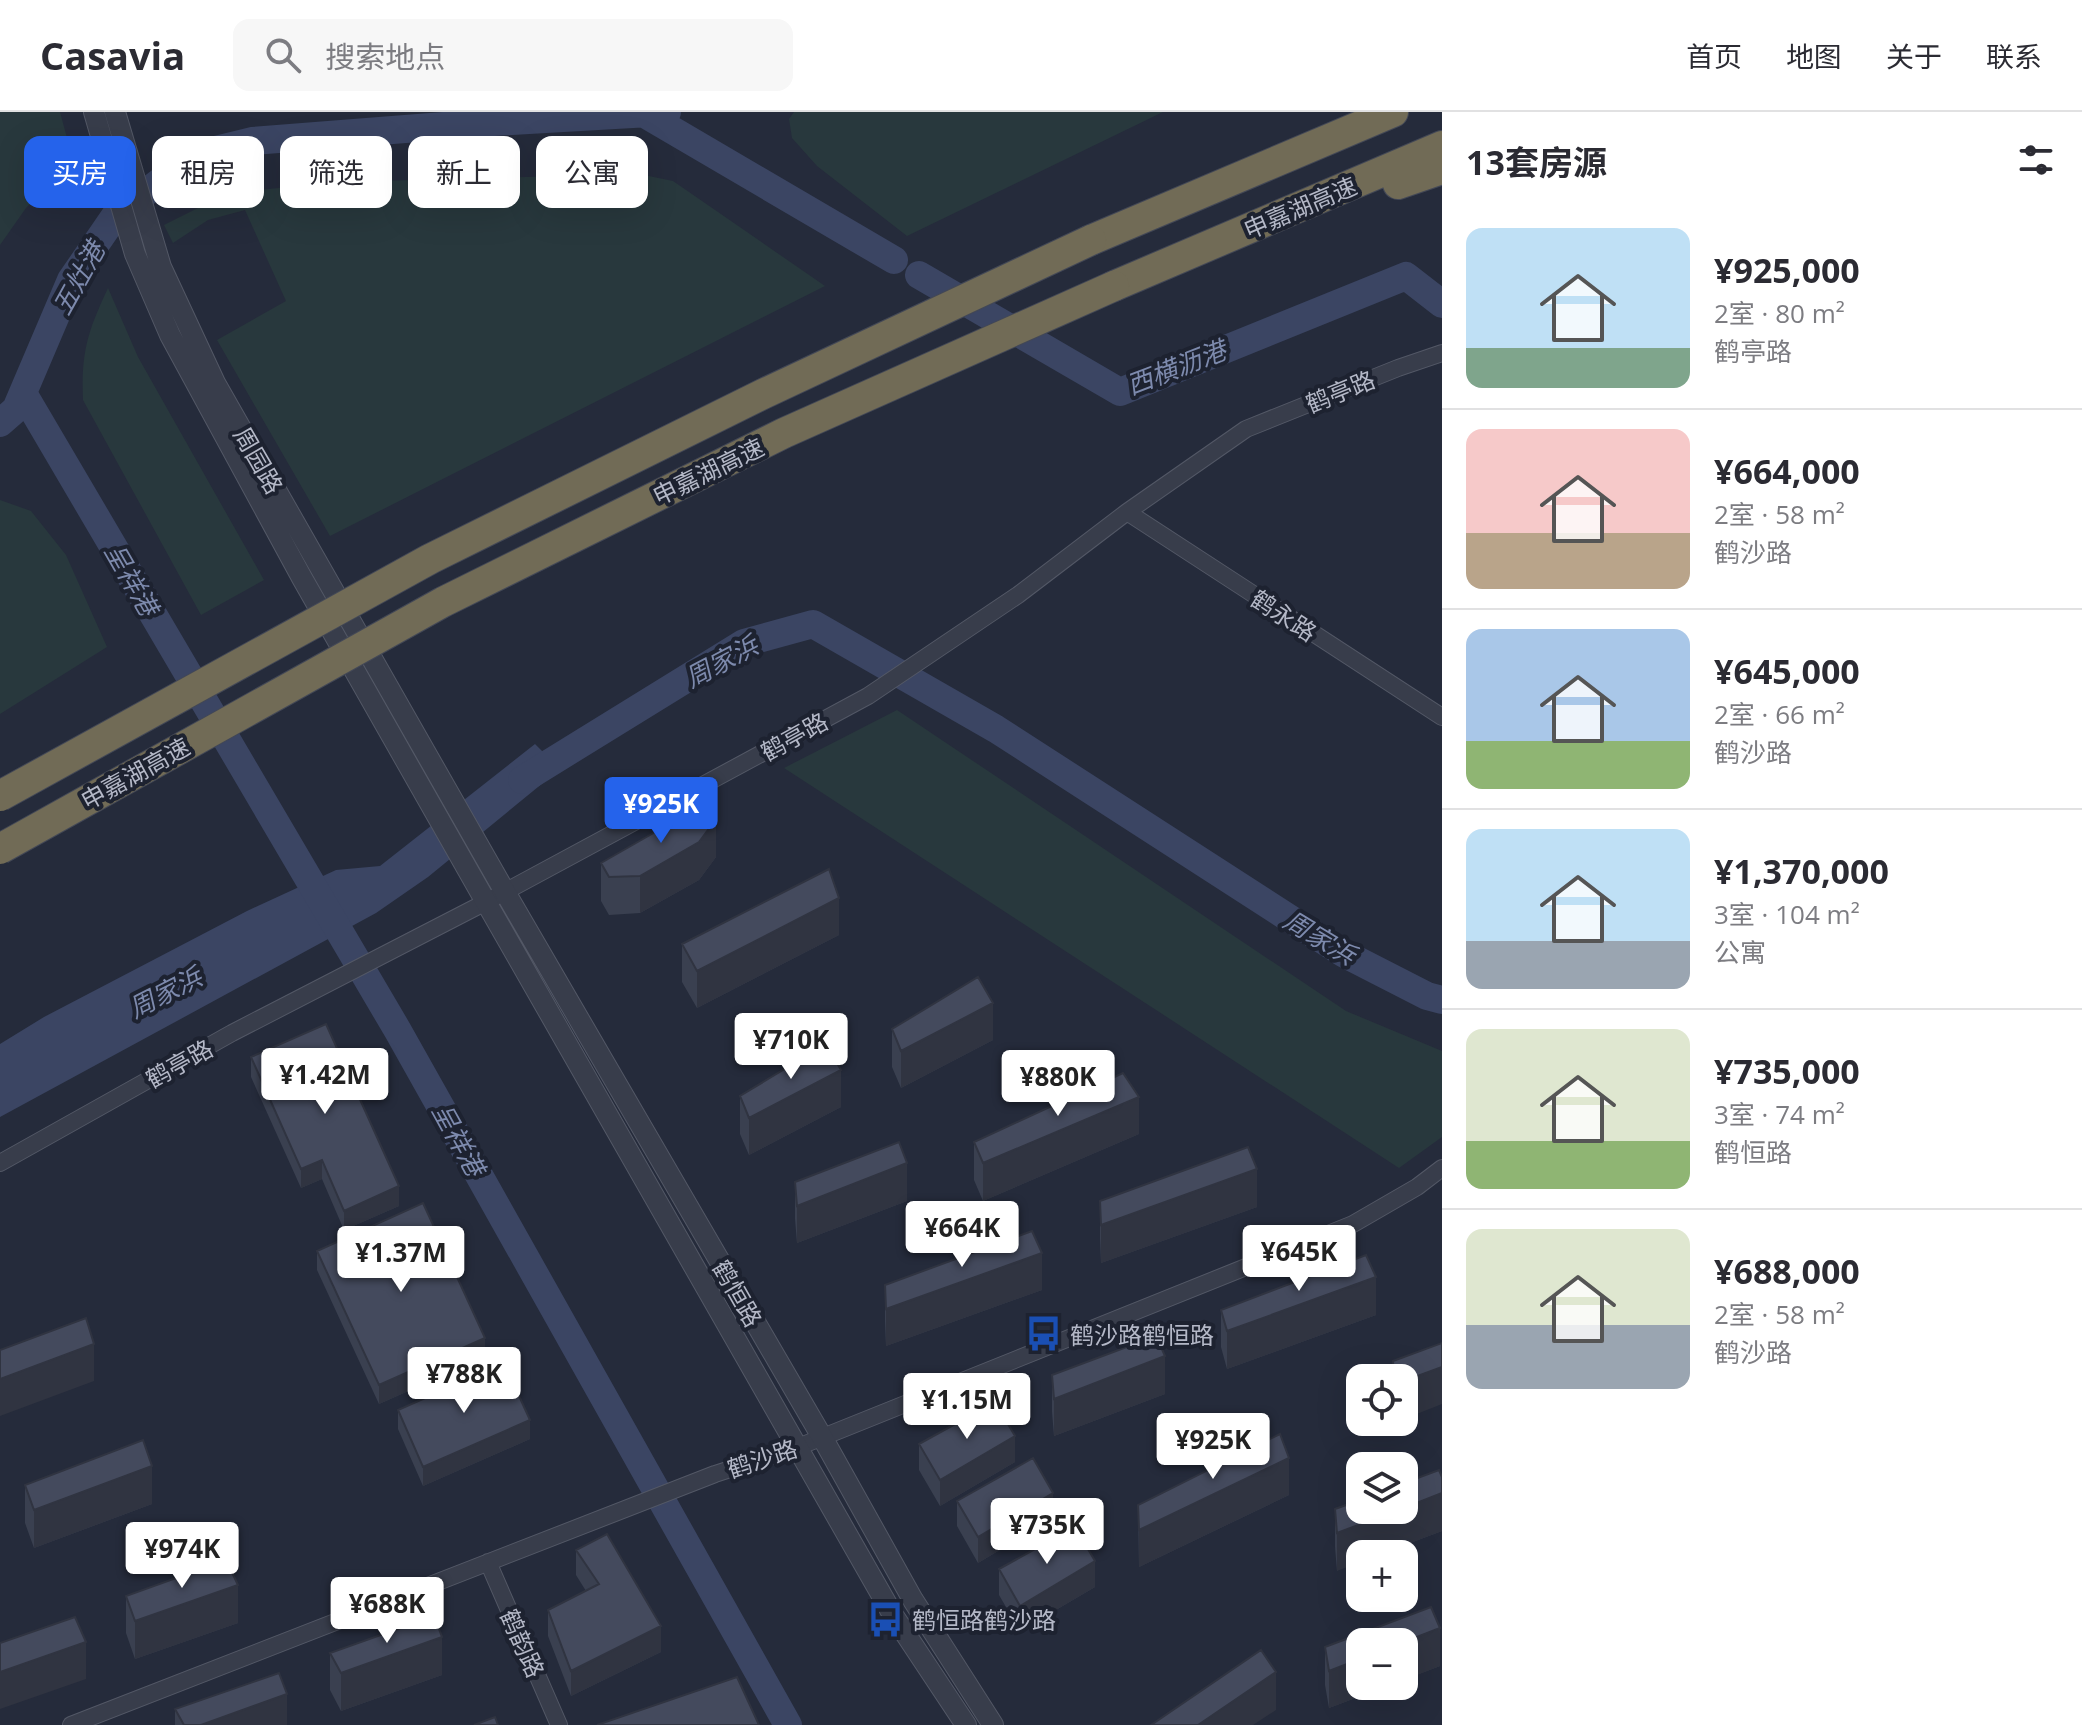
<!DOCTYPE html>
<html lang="zh">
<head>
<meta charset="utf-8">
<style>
	:root { --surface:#fff; --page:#f7f7f7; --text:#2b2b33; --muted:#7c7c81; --line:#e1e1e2; --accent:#2563eb }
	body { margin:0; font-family:"Open Sans","Noto Sans SC",sans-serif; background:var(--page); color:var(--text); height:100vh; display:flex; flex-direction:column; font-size:30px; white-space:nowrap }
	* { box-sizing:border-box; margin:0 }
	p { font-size:26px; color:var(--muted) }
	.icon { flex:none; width:44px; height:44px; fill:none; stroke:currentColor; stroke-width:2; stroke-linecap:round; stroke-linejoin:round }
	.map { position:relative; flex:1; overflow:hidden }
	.details { display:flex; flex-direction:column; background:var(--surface); width:640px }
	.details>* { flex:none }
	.hud { position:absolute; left:24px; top:24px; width:760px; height:72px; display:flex; gap:16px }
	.tools { position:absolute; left:1346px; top:1252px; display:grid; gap:16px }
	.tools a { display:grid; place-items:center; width:72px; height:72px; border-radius:16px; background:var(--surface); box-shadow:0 8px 32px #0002; font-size:40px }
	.price { position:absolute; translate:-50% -68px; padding:0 18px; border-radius:8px; background:#fff; color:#222; font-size:26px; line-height:52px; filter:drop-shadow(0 2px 4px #0008) }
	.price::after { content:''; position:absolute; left:50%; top:48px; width:24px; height:18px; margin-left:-12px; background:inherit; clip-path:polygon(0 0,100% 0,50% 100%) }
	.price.selected { background:var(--accent); color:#fff }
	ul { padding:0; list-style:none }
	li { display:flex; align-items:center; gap:24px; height:200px; padding:0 24px }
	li+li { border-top:2px solid var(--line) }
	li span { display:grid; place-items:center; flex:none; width:224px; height:160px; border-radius:16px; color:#555 }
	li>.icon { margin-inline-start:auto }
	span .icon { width:96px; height:96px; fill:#fffc; stroke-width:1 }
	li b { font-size:34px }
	h2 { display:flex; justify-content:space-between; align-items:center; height:96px; padding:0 24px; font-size:34px }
	.chip { padding:0 28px; border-radius:16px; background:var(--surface); box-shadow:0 8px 32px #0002; font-size:28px; line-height:72px }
	.chip.selected { background:var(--accent); color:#fff }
	header { display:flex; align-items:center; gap:48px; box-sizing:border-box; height:112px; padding:0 40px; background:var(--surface); border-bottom:2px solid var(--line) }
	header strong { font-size:38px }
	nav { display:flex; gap:44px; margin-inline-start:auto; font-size:28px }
	.search { width:560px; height:72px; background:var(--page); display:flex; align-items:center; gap:20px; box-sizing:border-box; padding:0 28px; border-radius:16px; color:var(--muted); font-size:30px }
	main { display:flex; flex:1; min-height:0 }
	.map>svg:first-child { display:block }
	.green { fill:#28383d }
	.water { fill:#3b4563 }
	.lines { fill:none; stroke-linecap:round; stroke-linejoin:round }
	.river { stroke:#3b4563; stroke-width:28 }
	.minor-casing { stroke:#535866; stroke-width:18 }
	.tertiary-casing { stroke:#535866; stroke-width:22 }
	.motorway-casing { stroke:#434856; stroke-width:32 }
	.minor { stroke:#383d4b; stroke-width:16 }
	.tertiary { stroke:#383d4b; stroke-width:20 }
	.motorway { stroke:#716b56; stroke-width:30 }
	.motorway-bridge-casing { stroke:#434856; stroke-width:32; stroke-linecap:butt }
	.motorway-bridge { stroke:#716b56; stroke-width:30 }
	.wall { fill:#3a4050 }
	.shaded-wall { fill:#303441 }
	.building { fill:#444a5d; stroke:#303441; stroke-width:2 }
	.labels { text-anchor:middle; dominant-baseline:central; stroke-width:8; stroke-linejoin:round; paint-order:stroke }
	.street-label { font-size:24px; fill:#b4b8c7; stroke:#1d2230 }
	.poi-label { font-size:24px; fill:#b4b8c7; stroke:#1d2230; text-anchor:start }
	.water-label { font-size:26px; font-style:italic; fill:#7d8aad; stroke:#1d2230 }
</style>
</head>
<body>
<header>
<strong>Casavia</strong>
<div class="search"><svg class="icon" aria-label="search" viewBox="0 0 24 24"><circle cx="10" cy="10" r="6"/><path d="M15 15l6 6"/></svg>搜索地点</div>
<nav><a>首页</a><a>地图</a><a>关于</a><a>联系</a></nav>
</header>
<main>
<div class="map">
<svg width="1442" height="1613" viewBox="0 0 1442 1613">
	<rect width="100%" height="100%" fill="#252b3b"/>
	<path class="green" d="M0 0H60L73 48 26 96 0 133Z
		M794 0H1163L907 124 817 54 792 26 789 7Z
		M639 62 673 69 825 174 330 424 217 228 286 189 245 98 208 108 173 131 164 113 228 81 338 70Z
		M108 176 138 245 264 468 201 503 83 288C81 239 88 219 108 176Z
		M0 388 31 399 66 443 107 535 0 602Z
		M897 598 1346 899 1442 939V1025L1399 1056 784 656Z"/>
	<path class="water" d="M535 632 560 657 428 765 376 801 0 1005V932L44 905 247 799 336 758 380 754Z"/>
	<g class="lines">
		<path class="river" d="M643 1 894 148
			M919 163 1120 280 1406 164 1442 192
			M23 281 398 919 788 1613
			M0 311 16 297 71 168 115 104 166 65 211 39 252 29 494 10 667 0
			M522 668 744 531 813 512 996 617 1343 841 1427 884 1442 888"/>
		<defs>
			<path id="minor" d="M1127 400 1442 605
				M0 1051 232 921 486 790 868 584 1018 483 1127 400 1246 317 1398 256 1442 241
				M488 1450 559 1613
				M71 1613 715 1362 798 1335 1353 1112 1417 1075 1442 1056"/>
			<path id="tertiary" d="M94 0 135 142 170 223 302 466 486 790 893 1503 966 1613
				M115 0 161 155 215 271 505 780 822 1325 913 1488 993 1613"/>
			<path id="motorway" d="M1398 72 1442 57
				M1091 128 1393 0
				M1114 174 1442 34"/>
		</defs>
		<use href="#minor" class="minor-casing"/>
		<use href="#tertiary" class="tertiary-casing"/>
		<use href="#motorway" class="motorway-casing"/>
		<use href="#minor" class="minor"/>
		<use href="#tertiary" class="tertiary"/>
		<use href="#motorway" class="motorway"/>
		<defs>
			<path id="motorway-bridge" d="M0 684 430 447 763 282 1091 128
				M0 737 443 490 784 321 1114 174"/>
		</defs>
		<use href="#motorway-bridge" class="motorway-bridge-casing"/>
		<use href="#motorway-bridge" class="motorway-bridge"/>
	</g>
	<path class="wall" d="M716 745 699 768 640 801 609 803 601 789V751Z
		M839 823 697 896 682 870V832Z
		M892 917 993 928 901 976 892 955Z
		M251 945 399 1094 344 1118 322 1067 301 1076 251 965Z
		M740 984 841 995 749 1043 740 1022Z
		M1139 1022 983 1089 974 1068V1030Z
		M795 1070 907 1089 797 1131 795 1107Z
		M1100 1089 1257 1095 1101 1151 1100 1127Z
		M317 1139 485 1245 379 1292 317 1158Z
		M885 1173 1042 1178 886 1234 885 1210Z
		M1221 1198 1376 1203 1227 1257 1221 1235Z
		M1052 1263 1165 1282 1054 1324 1052 1300Z
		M398 1298 530 1327 423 1374 398 1317Z
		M919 1332 1015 1350 940 1394 919 1358Z
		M1442 1365V1419L1381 1442H1360L1337 1459 1335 1435V1397Z
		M25 1373 152 1392 34 1436 25 1411Z
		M1289 1383 1139 1455 1138 1393Z
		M957 1389 1053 1406 978 1451 957 1414Z
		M576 1438 661 1540 571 1584 548 1524V1498L586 1479 576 1463Z
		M999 1457 1095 1475 1020 1519 999 1483Z
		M126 1484 238 1511 135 1547 126 1521Z
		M1325 1535 1440 1554 1329 1596 1325 1573Z
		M330 1541 442 1563 341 1599 330 1578Z
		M175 1597 287 1613H175Z"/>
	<path class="shaded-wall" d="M716 707V745L699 768 640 801V764Z
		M839 786V823L697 896V859Z
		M993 891V928L901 976V939Z
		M841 958V995L749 1043V1006Z
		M1139 985V1022L983 1089V1051Z
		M322 1048V1067L301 1076V1057Z
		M907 1051V1089L797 1131V1094Z
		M1257 1057V1095L1101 1151V1113Z
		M399 1074V1094L344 1118V1099Z
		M1042 1141V1178L886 1234V1197Z
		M1376 1165V1203L1227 1257V1219Z
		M485 1226V1245L379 1292V1273Z
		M94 1232V1269L0 1304V1267Z
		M1165 1244V1282L1054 1324V1287Z
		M1442 1255V1292L1404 1307V1269Z
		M530 1308V1327L423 1374V1355Z
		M1015 1324V1350L940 1394V1368Z
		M1289 1346V1383L1139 1455V1418Z
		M152 1354V1392L34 1436V1398Z
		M1053 1381V1406L978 1451V1425Z
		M1442 1381V1419L1381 1442H1360V1450L1337 1459V1421L1398 1398H1404V1396Z
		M1095 1449V1475L1020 1519V1494Z
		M238 1473V1511L135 1547V1509Z
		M661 1514V1540L571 1584V1559Z
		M1440 1516V1554L1404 1568V1530Z
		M442 1525V1563L341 1599V1561Z
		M86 1530V1567L0 1597V1560Z
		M1360 1547V1574H1387L1329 1596V1559Z
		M1276 1560V1598L1253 1613H1198Z
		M287 1582V1613H201Z"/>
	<path class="building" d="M706 691 716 707 699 730 640 764 609 765 601 751Z
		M829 757 839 786 697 859 682 832Z
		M978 865 993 891 901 939 892 917Z
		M326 912 399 1074 344 1099 322 1048 301 1057 251 945Z
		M826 932 841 958 749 1006 740 984Z
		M1123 961 1139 985 983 1051 974 1030Z
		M899 1030 907 1051 797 1094 795 1070Z
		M1248 1035 1257 1057 1101 1113 1100 1089Z
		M423 1091 485 1226 379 1273 317 1139Z
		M1032 1119 1042 1141 886 1197 885 1173Z
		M1366 1143 1376 1165 1227 1219 1221 1198Z
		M86 1206 94 1232 0 1267V1238Z
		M1156 1224 1165 1244 1054 1287 1052 1263Z
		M1442 1231V1255L1404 1269V1266H1394L1393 1249Z
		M504 1251 530 1308 423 1355 398 1298Z
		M995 1290 1015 1324 940 1368 919 1332Z
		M1280 1322 1289 1346 1139 1418 1138 1393Z
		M143 1328 152 1354 34 1398 25 1373Z
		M1033 1346 1053 1381 978 1425 957 1389Z
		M1439 1358 1442 1365V1381L1404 1396V1371Z
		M1360 1388V1398H1398L1337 1421 1335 1397Z
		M1075 1415 1095 1449 1020 1494 999 1457Z
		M607 1422 661 1514 571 1559 548 1498 599 1472 576 1438Z
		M226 1448 238 1473 135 1509 126 1484Z
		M1431 1495 1440 1516 1404 1530H1360V1547L1329 1559 1325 1535Z
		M434 1504 442 1525 341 1561 330 1541Z
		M75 1505 86 1530 0 1560V1531Z
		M1261 1538 1276 1560 1198 1613H1151Z
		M279 1561 287 1582 201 1613H184L175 1597Z
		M737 1565 759 1613H597Z
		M495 1605 498 1613H474Z"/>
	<defs>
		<symbol id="bus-bare" viewBox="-9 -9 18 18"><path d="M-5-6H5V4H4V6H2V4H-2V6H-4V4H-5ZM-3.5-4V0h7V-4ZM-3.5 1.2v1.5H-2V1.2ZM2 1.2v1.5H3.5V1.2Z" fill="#1a4fb4" stroke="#1d2230" stroke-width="2.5" paint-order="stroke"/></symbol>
	</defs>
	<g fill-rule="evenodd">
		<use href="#bus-bare" x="1018" y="1196" width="51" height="51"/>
		<use href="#bus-bare" x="860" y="1482" width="51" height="51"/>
	</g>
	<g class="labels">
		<g class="street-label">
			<text transform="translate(1300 95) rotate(-23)">申嘉湖高速</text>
			<text transform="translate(1340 279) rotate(-22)">鹤亭路</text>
			<text transform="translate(259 348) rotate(60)">周园路</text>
			<text transform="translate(708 359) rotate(-26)">申嘉湖高速</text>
			<text transform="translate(1284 503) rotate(33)">鹤永路</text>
			<text transform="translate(794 624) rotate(-29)">鹤亭路</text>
			<text transform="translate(135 661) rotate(-29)">申嘉湖高速</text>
			<text transform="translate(179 951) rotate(-29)">鹤亭路</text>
			<text transform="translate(738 1181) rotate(60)">鹤恒路</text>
			<text transform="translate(762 1346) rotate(-18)">鹤沙路</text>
			<text transform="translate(523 1531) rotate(66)">鹤韵路</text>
		</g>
		<g class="poi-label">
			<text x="1070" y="1222">鹤沙路鹤恒路</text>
			<text x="912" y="1507">鹤恒路鹤沙路</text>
		</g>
		<g class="water-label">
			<text transform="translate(78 166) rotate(-61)">五灶港</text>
			<text transform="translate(1176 255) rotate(-21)">西横沥港</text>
			<text transform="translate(132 467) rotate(60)">呈祥港</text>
			<text transform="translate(721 549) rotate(-28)">周家浜</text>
			<text transform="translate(1320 825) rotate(31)">周家浜</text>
			<text transform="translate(165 880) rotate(-27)">周家浜</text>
			<text transform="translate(459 1027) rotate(61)">呈祥港</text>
		</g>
	</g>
</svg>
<div class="tools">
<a><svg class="icon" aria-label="locate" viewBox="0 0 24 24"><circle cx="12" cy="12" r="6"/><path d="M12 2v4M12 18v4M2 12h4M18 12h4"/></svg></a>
<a><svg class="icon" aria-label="layers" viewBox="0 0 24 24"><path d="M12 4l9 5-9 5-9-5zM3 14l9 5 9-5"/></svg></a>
<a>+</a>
<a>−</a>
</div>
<b class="price selected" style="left:661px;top:733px">¥925K</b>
<b class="price" style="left:791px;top:969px">¥710K</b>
<b class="price" style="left:325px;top:1004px">¥1.42M</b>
<b class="price" style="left:1058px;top:1006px">¥880K</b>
<b class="price" style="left:962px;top:1157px">¥664K</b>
<b class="price" style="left:1299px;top:1181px">¥645K</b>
<b class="price" style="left:401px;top:1182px">¥1.37M</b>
<b class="price" style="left:464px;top:1303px">¥788K</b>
<b class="price" style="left:967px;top:1329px">¥1.15M</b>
<b class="price" style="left:1213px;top:1369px">¥925K</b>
<b class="price" style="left:1047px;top:1454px">¥735K</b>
<b class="price" style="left:182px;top:1478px">¥974K</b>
<b class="price" style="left:387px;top:1533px">¥688K</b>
<div class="hud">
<a class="chip selected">买房</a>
<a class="chip">租房</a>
<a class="chip">筛选</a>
<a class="chip">新上</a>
<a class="chip">公寓</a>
</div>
</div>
<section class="details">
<h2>13套房源<svg class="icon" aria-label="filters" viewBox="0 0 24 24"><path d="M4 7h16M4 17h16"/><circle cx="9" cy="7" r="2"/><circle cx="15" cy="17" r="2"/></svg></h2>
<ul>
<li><span style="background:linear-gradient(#bfe0f5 75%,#7fa58c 0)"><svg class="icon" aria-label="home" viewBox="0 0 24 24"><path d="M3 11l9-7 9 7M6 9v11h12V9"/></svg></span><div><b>¥925,000</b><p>2室 · 80 m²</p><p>鹤亭路</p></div></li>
<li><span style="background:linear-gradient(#f6c9c9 65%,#b9a48a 0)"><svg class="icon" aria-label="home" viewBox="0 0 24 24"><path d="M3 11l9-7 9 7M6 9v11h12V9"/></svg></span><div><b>¥664,000</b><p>2室 · 58 m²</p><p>鹤沙路</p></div></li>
<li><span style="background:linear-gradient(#a9c7e8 70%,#8fb573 0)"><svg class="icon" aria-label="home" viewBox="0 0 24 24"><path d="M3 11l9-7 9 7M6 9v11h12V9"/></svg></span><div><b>¥645,000</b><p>2室 · 66 m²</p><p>鹤沙路</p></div></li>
<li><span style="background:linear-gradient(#bfe0f5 70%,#9aa5b1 0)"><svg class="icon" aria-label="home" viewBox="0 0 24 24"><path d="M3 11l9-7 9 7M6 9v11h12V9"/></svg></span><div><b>¥1,370,000</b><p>3室 · 104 m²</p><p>公寓</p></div></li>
<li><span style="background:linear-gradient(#dfe7d0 70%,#8fb573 0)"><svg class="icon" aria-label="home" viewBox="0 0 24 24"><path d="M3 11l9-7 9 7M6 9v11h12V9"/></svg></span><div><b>¥735,000</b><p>3室 · 74 m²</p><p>鹤恒路</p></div></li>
<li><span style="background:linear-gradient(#dfe7d0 60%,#9aa5b1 0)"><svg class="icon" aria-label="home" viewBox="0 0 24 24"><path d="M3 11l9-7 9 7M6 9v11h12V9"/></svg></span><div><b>¥688,000</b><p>2室 · 58 m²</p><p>鹤沙路</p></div></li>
</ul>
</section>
</main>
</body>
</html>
